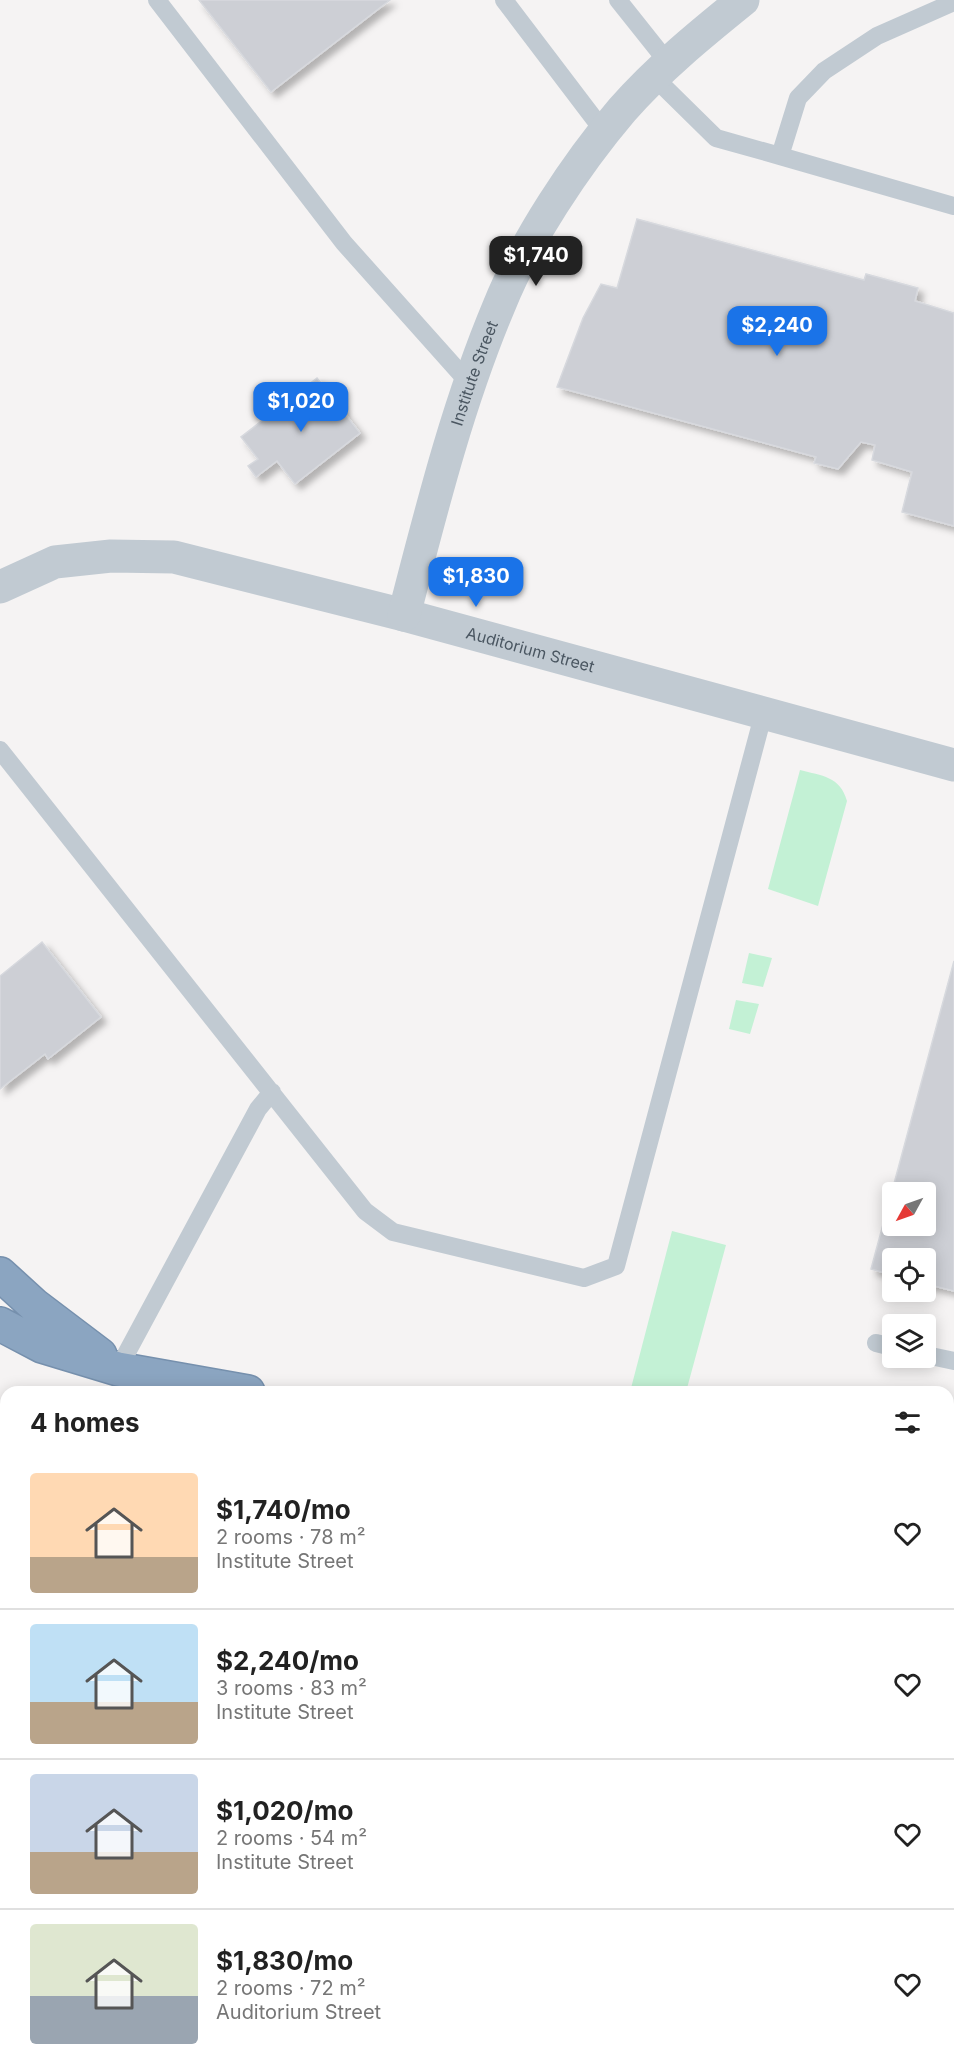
<!DOCTYPE html>
<html lang="en">
<head>
<meta charset="utf-8">
<style>
	:root { --surface:#fff; --page:#f2f2f2; --text:#222; --muted:#767676; --line:#e0e0e0; --accent:#1a73e8 }
	body { margin:0; font-family:Inter,sans-serif; background:var(--page); color:var(--text); height:100vh; display:flex; flex-direction:column; font-size:22px; white-space:nowrap }
	* { box-sizing:border-box; margin:0 }
	p { font-size:20px; color:var(--muted) }
	.icon { flex:none; width:33px; height:33px; fill:none; stroke:currentColor; stroke-width:2; stroke-linecap:round; stroke-linejoin:round }
	.map { position:relative; flex:1; overflow:hidden }
	.details { position:absolute; left:0px; top:1386px; width:954px; height:686px; display:flex; flex-direction:column; background:var(--surface); border-radius:18px 18px 0 0; box-shadow:0 3px 15px #0003 }
	.details>* { flex:none }
	.needle { width:39px; rotate:230deg }
	.fabs { position:absolute; left:882px; top:1182px; display:grid; gap:12px }
	.fabs a { display:grid; place-items:center; width:54px; height:54px; border-radius:6px; background:var(--surface); box-shadow:0 3px 15px #0003; font-size:30px }
	.price { position:absolute; translate:-50% -51px; padding:0 14px; border-radius:12px; background:var(--accent); color:#fff; font-size:20px; line-height:39px; filter:drop-shadow(0 2px 3px #0008) }
	.price::after { content:''; position:absolute; left:50%; top:36px; width:18px; height:14px; margin-left:-9px; background:inherit; clip-path:polygon(0 0,100% 0,50% 100%) }
	.price.on { background:#222; color:#fff }
	ul { padding:0; list-style:none }
	li { display:flex; align-items:center; gap:18px; height:150px; padding:0 30px }
	li+li { border-top:2px solid var(--line) }
	li span { display:grid; place-items:center; flex:none; width:168px; height:120px; border-radius:6px; color:#555 }
	li>.icon { margin-inline-start:auto }
	span .icon { width:72px; height:72px; fill:#fffc; stroke-width:1 }
	li b { font-size:26px }
	h2 { display:flex; justify-content:space-between; align-items:center; height:72px; padding:0 30px; font-size:26px }
	.map>svg:first-child { display:block }
	.commercial { fill:#fdf9ef }
	.green { fill:#c3f1d5 }
	.building { fill:#cdcfd5; stroke:#d7d9de; stroke-width:1.5; fill-rule:evenodd; filter:url(#shadow) }
	.lines { fill:none; stroke-linecap:round; stroke-linejoin:round }
	.highway-casing { stroke:#7690ad; stroke-width:36 }
	.path { stroke:#7ad0a6; stroke-width:4; stroke-dasharray:4.5 3; stroke-linecap:butt }
	.lane { stroke:#c1cad2; stroke-width:18 }
	.street { stroke:#c1cad2; stroke-width:33 }
	.secondary { stroke:#c1cbd6; stroke-width:33 }
	.highway { stroke:#8ba5c1; stroke-width:33 }
	.labels { text-anchor:middle; dominant-baseline:central; stroke-width:4.5; stroke-linejoin:round; paint-order:stroke }
	.street-label { font-size:16px; fill:#4a5661; stroke:#fff }
</style>
</head>
<body>
<div class="map">
<svg width="954" height="2071" viewBox="0 0 954 2071">
	<defs>
		<filter id="shadow"><feDropShadow dx="5.5" dy="5.5" stdDeviation="3" flood-color="#0004"/></filter>
	</defs>
	<rect width="100%" height="100%" fill="#f5f3f3"/>
	<path class="commercial" d="M6 1985V2066H389L393 2071H0V1990Z"/>
	<path class="green" d="M800 770C822 776 840 776 847 801L818 906 768 889Z
		M749 953 772 958 763 987 742 983Z
		M736 1000 759 1004 750 1034 729 1029Z
		M672 1231 726 1245 686 1392H630Z
		M948 1552 954 1554V1843L948 1848Z"/>
	<path class="building" d="M199 0H390L271 92Z
		M637 219 864 280 866 274 918 288 915 301 954 313V526L902 512 912 472 872 460 875 445 861 442 838 469 814 463 816 457 557 387 583 318 601 284 617 288Z
		M317 378 360 433 295 484 277 461 256 477 248 466 258 459 241 437Z
		M42 942 101 1017 48 1059 45 1054 0 1089V976Z
		M954 961V1291L926 1284V1258H892V1275L871 1269ZM892 1192H926V1226H892Z
		M0 1595 6 1603 0 1608Z
		M0 1644 6 1652V1837L0 1842Z"/>
	<g class="lines">
		<defs>
			<path id="highway" d="M0 1274 34 1305 100 1355
				M0 1324 42 1346 118 1369 248 1392
				M0 1465 6 1473
				M948 1499 954 1501
				M0 1523 6 1530
				M948 1958 954 1966
				M425 2066 429 2071"/>
		</defs>
		<use href="#highway" class="highway-casing"/>
		<path class="path" d="M948 1618 954 1613
			M948 1645V1666"/>
		<path class="lane" d="M157 0 344 243 469 383
			M504 0 605 133
			M618 0 669 64
			M655 78 716 138 780 156 798 98 824 71 877 36 954 2
			M780 156 954 206
			M0 750 365 1211 393 1232 584 1278 616 1266 764 712
			M876 1343 892 1347
			M926 1355 954 1361
			M118 1369 258 1109 272 1092"/>
		<g class="street">
			<path id="s1" d="M0 587 55 562 111 556 174 557 404 615 954 765"/>
			<path id="s2" d="M404 615C431 511 457 406 499 306 525 241 576 164 622 110 658 69 701 34 743 0"/>
			<path d="M651 2071 658 2066"/>
		</g>
		<path class="secondary" d="M0 1968 6 1964"/>
		<use href="#highway" class="highway"/>
	</g>
	<g class="labels">
		<g class="street-label">
			<text stroke="none"><textPath href="#s2" startOffset="252">Institute Street</textPath></text>
			<text stroke="none"><textPath href="#s1" startOffset="548">Auditorium Street</textPath></text>
		</g>
	</g>
</svg>
<div class="fabs">
<a><svg class="needle" viewBox="-14 -14 28 28"><path d="M0-13l5 13h-10z" fill="#e53935"/><path d="M0 13l5-13h-10z" fill="#767676"/></svg></a>
<a><svg class="icon" aria-label="locate" viewBox="0 0 24 24"><circle cx="12" cy="12" r="6"/><path d="M12 2v4M12 18v4M2 12h4M18 12h4"/></svg></a>
<a><svg class="icon" aria-label="layers" viewBox="0 0 24 24"><path d="M12 4l9 5-9 5-9-5zM3 14l9 5 9-5"/></svg></a>
</div>
<b class="price on" style="left:536px;top:287px">$1,740</b>
<b class="price" style="left:777px;top:357px">$2,240</b>
<b class="price" style="left:301px;top:433px">$1,020</b>
<b class="price" style="left:476px;top:608px">$1,830</b>
<section class="details">
<h2>4 homes<svg class="icon" aria-label="filters" viewBox="0 0 24 24"><path d="M4 7h16M4 17h16"/><circle cx="9" cy="7" r="2"/><circle cx="15" cy="17" r="2"/></svg></h2>
<ul>
<li><span style="background:linear-gradient(#ffd9b3 70%,#b9a48a 0)"><svg class="icon" aria-label="home" viewBox="0 0 24 24"><path d="M3 11l9-7 9 7M6 9v11h12V9"/></svg></span><div><b>$1,740/mo</b><p>2 rooms · 78 m²</p><p>Institute Street</p></div><svg class="icon" aria-label="heart" viewBox="0 0 24 24"><path d="M12 20l-8-8c-3-5 5-10 8-4 3-6 11-1 8 4z"/></svg></li>
<li><span style="background:linear-gradient(#bfe0f5 65%,#b9a48a 0)"><svg class="icon" aria-label="home" viewBox="0 0 24 24"><path d="M3 11l9-7 9 7M6 9v11h12V9"/></svg></span><div><b>$2,240/mo</b><p>3 rooms · 83 m²</p><p>Institute Street</p></div><svg class="icon" aria-label="heart" viewBox="0 0 24 24"><path d="M12 20l-8-8c-3-5 5-10 8-4 3-6 11-1 8 4z"/></svg></li>
<li><span style="background:linear-gradient(#c9d6e8 65%,#b9a48a 0)"><svg class="icon" aria-label="home" viewBox="0 0 24 24"><path d="M3 11l9-7 9 7M6 9v11h12V9"/></svg></span><div><b>$1,020/mo</b><p>2 rooms · 54 m²</p><p>Institute Street</p></div><svg class="icon" aria-label="heart" viewBox="0 0 24 24"><path d="M12 20l-8-8c-3-5 5-10 8-4 3-6 11-1 8 4z"/></svg></li>
<li><span style="background:linear-gradient(#dfe7d0 60%,#9aa5b1 0)"><svg class="icon" aria-label="home" viewBox="0 0 24 24"><path d="M3 11l9-7 9 7M6 9v11h12V9"/></svg></span><div><b>$1,830/mo</b><p>2 rooms · 72 m²</p><p>Auditorium Street</p></div><svg class="icon" aria-label="heart" viewBox="0 0 24 24"><path d="M12 20l-8-8c-3-5 5-10 8-4 3-6 11-1 8 4z"/></svg></li>
</ul>
</section>
</div>
</body>
</html>
